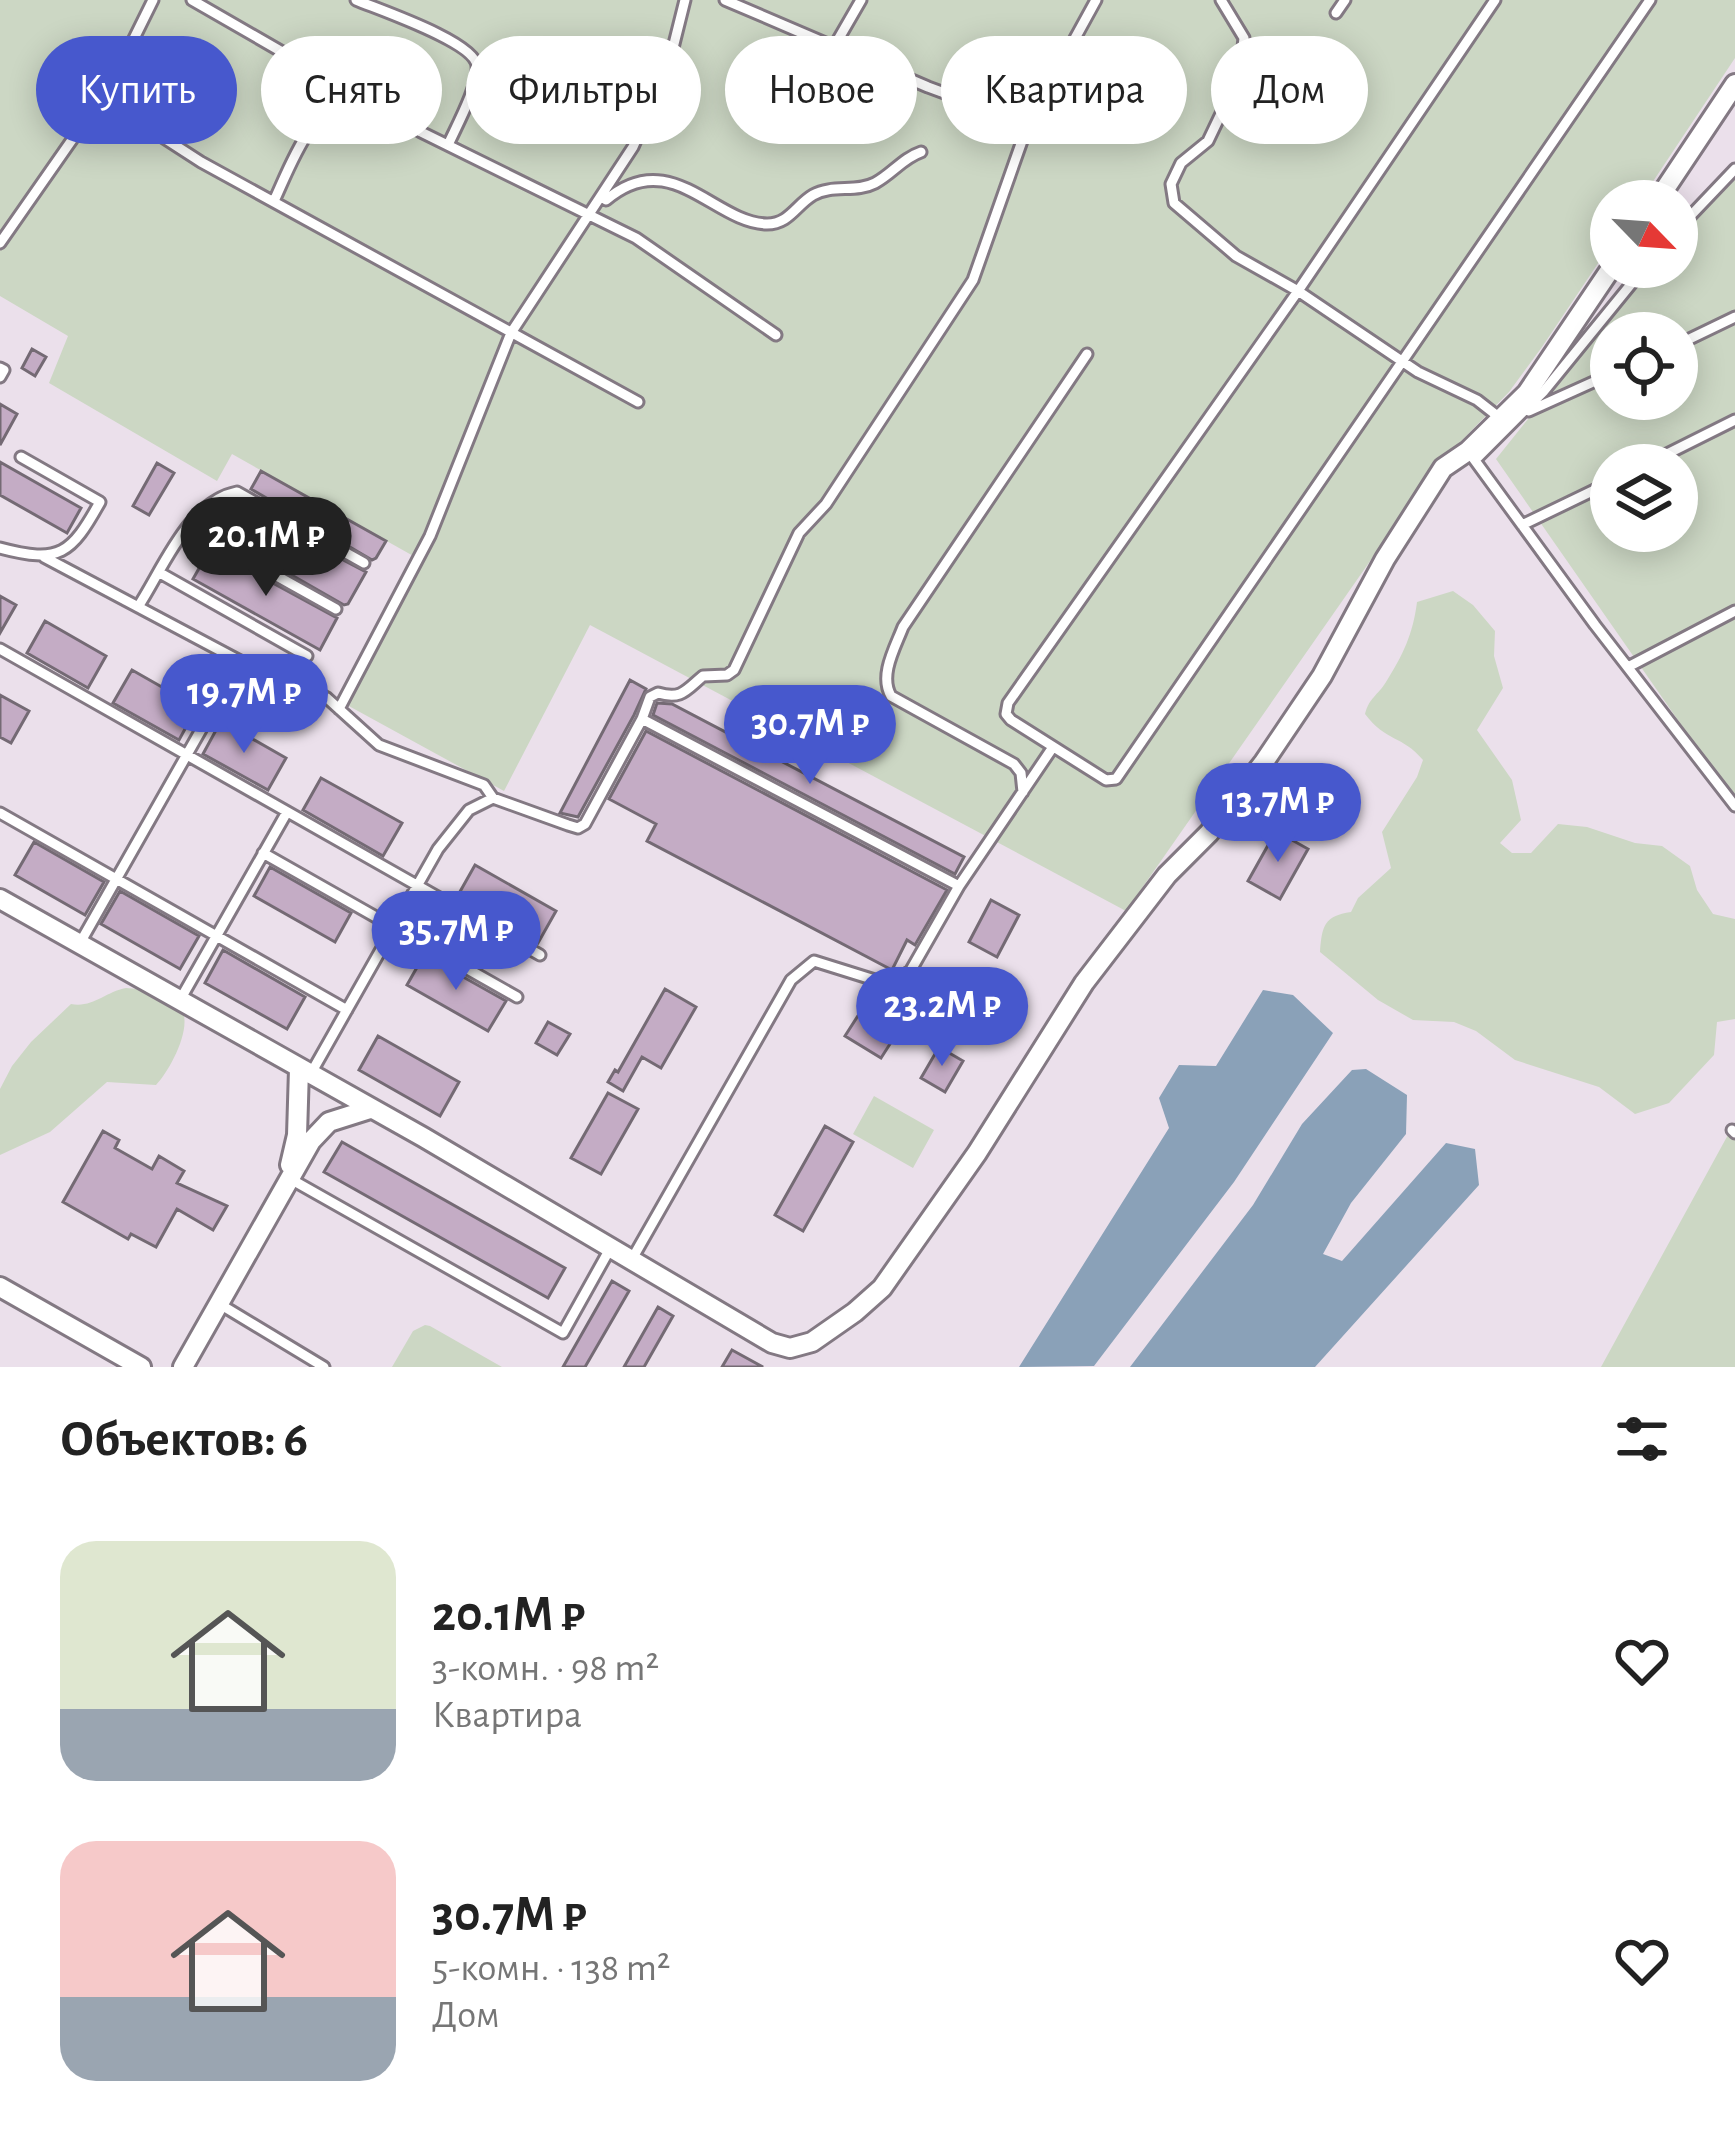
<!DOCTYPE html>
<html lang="ru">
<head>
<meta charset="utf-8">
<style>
	:root { --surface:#fff; --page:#f6f6f6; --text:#222; --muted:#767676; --accent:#4758cd }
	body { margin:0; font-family:"Alegreya Sans",sans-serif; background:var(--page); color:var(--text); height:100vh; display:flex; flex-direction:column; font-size:45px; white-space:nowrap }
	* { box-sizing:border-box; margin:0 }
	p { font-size:39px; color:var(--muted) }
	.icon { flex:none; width:66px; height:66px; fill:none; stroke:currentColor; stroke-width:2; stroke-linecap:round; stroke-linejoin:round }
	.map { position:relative; height:1367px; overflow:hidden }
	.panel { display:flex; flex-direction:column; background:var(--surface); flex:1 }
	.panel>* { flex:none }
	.banner { position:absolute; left:36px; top:36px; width:1665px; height:108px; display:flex; gap:24px }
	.needle { width:78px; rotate:115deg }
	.fabs { position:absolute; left:1590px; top:180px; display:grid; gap:24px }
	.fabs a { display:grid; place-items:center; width:108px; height:108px; border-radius:50%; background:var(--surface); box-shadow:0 6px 30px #0003; font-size:60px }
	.price { position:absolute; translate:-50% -102px; padding:0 27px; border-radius:42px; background:var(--accent); color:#fff; font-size:39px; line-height:78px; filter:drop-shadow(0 3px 6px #0008) }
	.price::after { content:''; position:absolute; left:50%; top:72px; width:36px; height:27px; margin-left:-18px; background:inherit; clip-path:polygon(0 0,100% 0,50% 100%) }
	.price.current { background:#222; color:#fff }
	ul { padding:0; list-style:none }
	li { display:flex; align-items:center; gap:36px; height:300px; padding:0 60px }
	li span { display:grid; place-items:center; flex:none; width:336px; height:240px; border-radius:36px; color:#555 }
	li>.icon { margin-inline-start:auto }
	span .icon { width:144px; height:144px; fill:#fffc; stroke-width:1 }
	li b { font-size:51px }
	h2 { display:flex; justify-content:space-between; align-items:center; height:144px; padding:0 60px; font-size:51px }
	.chip { padding:0 42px; border-radius:54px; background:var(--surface); box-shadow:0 6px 30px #0003; font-size:42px; line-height:108px }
	.chip.current { background:var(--accent); color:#fff }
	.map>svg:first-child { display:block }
	.green { fill:#ccd7c4; fill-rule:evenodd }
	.water { fill:#8aa1b8 }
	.building { fill:#c4acc5; stroke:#746a74; stroke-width:3 }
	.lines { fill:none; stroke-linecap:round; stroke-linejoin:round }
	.lane-casing { stroke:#837983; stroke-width:15 }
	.street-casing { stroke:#837983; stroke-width:24 }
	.lane { stroke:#fff; stroke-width:9 }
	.street { stroke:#fff; stroke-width:18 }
</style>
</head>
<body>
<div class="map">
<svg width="1735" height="1367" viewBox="0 0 1735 1367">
	<rect width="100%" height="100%" fill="#ebe0eb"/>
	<path class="green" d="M0 0H1735V58L1640 201H1611V244L1542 347 1509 392 1435 468 1126 911 590 625 504 791 347 705 424 562 232 454 217 481 49 383 68 336 0 296Z
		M1735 162V802L1496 459 1650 267H1677V234ZM1611 333H1677V399H1611ZM1611 465H1677V531H1611Z
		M1453 591 1473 605 1495 631 1494 656 1503 688 1477 730 1512 780 1521 820 1500 843 1512 853H1531L1558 824 1587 827 1635 843 1662 846 1690 866 1697 890 1713 914 1735 919V1019L1717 1022 1714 1055 1669 1103 1635 1114 1599 1087 1515 1060 1476 1031 1454 1022 1413 1020 1378 1000 1320 952C1322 926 1324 916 1351 912L1358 898 1391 868 1382 832 1417 777 1423 760C1402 735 1386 742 1365 714 1369 698 1378 695 1386 682 1403 655 1413 634 1417 602Z
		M126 988C142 989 169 994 180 1007 195 1025 169 1072 156 1085L107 1082 50 1132 0 1155V1089L12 1066 31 1042 71 1004C93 1008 105 992 126 988Z
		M874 1096 934 1130 913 1168 853 1134Z
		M1735 1122V1367H1601Z
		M425 1325 430 1326 502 1367H392L413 1331Z"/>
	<path class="water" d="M1263 990 1293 995 1333 1033 1234 1182 1094 1366 1019 1367 1169 1128 1159 1098 1179 1065 1216 1066Z
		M1366 1069 1407 1095 1406 1134 1351 1203 1323 1254 1342 1261 1446 1143 1475 1149 1479 1185 1315 1367H1130L1253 1205 1302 1124 1352 1070Z"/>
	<path class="building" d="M32 349 46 357 35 376 22 368Z
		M0 404 17 414 0 445Z
		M0 462 81 508 67 533 0 495Z
		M157 463 174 473 149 515 133 506Z
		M261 471 386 541 376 558 372 560 251 489Z
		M235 503 366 572 348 604 344 605 218 533Z
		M210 549 337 618 320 650 193 579Z
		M0 596 16 605 0 633Z
		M45 621 106 656 88 688 27 653Z
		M132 670 197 707 179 740 113 703Z
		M630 680 646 689 634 715 578 817 560 813Z
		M0 695 29 711 11 743 0 737Z
		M657 703 672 704 964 857 955 874 653 715Z
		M221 721 286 758 268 790 203 754Z
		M646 731 947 890 915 945 907 940 892 970 647 841 656 824 609 799Z
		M321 778 402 823 383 856 303 810Z
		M1276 831 1308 849 1280 899 1248 881Z
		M34 842 104 882 85 915 15 875Z
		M475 865 556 911 538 943 457 897Z
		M270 867 351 913 335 942 254 896Z
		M120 891 199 936 180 969 101 924Z
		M991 900 1019 915 997 957 969 942Z
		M223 950 305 997 287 1029 205 983Z
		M424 955 506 1001 488 1031 407 985Z
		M665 989 696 1007 661 1068 642 1057 623 1091 608 1082 615 1070 618 1072Z
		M974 992 997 1006 981 1035 958 1021Z
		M861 1011 897 1033 881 1058 845 1036Z
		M548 1022 570 1034 557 1055 536 1043Z
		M378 1036 459 1082 440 1116 359 1070Z
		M939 1047 963 1061 945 1092 921 1078Z
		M608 1093 638 1109 601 1174 571 1158Z
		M825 1126 853 1142 803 1231 775 1215Z
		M103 1131 119 1140 115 1148 152 1169 159 1156 184 1171 177 1183 227 1206 213 1230 177 1209 156 1247 131 1234 128 1239 63 1202Z
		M342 1142 565 1268 548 1298 324 1172Z
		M612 1281 629 1291 585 1367H563Z
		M658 1307 673 1316 644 1367H624Z
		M732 1350 763 1367H722Z"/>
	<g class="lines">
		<defs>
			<path id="lane" d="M192 0 421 132 636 238 776 335
				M356 0C380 10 475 42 477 66 479 85 456 127 448 145
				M725 0 928 87 1028 124
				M1221 0 1244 38 1240 74 1208 141 1181 163 1171 184 1174 203 1236 256 1298 291 1418 372 1477 400 1500 418
				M1495 0 1298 291 1008 703 1006 714 1011 720 1106 780 1116 779 1650 0
				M1336 13 1345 0
				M835 45 861 0
				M102 98 201 162 638 402
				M606 200C671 145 714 223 767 224 789 224 796 205 813 195 832 184 856 193 875 183 892 174 903 158 921 152
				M274 201C292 162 310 109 354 94
				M1677 230 1735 169
				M0 243 113 81 153 0
				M1677 345 1735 317
				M0 368 4 370 0 377
				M1529 411 1611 374
				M1468 451 1595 625 1735 806
				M1475 460 1544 391 1645 267
				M1645 465 1735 420
				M1522 525 1611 482
				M189 527 336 609
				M0 548C60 564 71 554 100 502L21 457
				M44 557 240 661 292 680 327 698 379 745 484 785 493 798
				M160 573 307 656
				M138 607C164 567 188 502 237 492L364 563
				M0 649 540 955
				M1628 667 1735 611
				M339 709 430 536 511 333 633 147 668 68 685 0
				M642 719 650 697 658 693C682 700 686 690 703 676L727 675 734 670 799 533 826 504 973 280 1028 124 1096 0
				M1023 792 1021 773 1014 764 891 696C879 675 895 648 903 627L1087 354
				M0 813 347 1010
				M263 853 517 997
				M80 943 240 661
				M180 1000 287 812
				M310 1075 438 849 469 810 493 798 568 825 578 828 585 824 642 719 959 886
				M1732 1130 1735 1133
				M287 1177 563 1333 611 1247
				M632 1259 791 980 814 961 878 981H898L911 970 959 886 1053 747
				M218 1303 324 1367"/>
			<path id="street" d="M1657 201 1735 84
				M0 899 423 1137 772 1343 790 1348 812 1342 855 1312 882 1288 977 1153 1084 983 1167 875 1209 833 1264 762 1322 676 1385 559 1443 468 1468 451 1527 393 1612 267
				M290 1165 297 1135 299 1069
				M0 1287 141 1367
				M183 1367 311 1141 329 1122 370 1109"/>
		</defs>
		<use href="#lane" class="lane-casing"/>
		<use href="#street" class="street-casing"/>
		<use href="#lane" class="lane"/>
		<use href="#street" class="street"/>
	</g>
</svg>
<div class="fabs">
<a><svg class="needle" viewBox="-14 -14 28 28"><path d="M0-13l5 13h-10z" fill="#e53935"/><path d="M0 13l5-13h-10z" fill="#767676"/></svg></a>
<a><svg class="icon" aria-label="locate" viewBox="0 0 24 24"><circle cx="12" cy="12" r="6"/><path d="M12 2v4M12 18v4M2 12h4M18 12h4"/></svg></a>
<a><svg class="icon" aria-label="layers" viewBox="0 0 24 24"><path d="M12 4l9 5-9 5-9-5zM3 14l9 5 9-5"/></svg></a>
</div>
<b class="price current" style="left:266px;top:599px">20.1M ₽</b>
<b class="price" style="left:244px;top:756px">19.7M ₽</b>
<b class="price" style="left:810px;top:787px">30.7M ₽</b>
<b class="price" style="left:1278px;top:865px">13.7M ₽</b>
<b class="price" style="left:456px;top:993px">35.7M ₽</b>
<b class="price" style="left:942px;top:1069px">23.2M ₽</b>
<div class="banner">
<a class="chip current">Купить</a>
<a class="chip">Снять</a>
<a class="chip">Фильтры</a>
<a class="chip">Новое</a>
<a class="chip">Квартира</a>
<a class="chip">Дом</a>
</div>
</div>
<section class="panel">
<h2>Объектов: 6<svg class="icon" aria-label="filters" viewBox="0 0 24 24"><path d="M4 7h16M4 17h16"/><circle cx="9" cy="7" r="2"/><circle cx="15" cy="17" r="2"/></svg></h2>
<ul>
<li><span style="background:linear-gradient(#dfe7d0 70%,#9aa5b1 0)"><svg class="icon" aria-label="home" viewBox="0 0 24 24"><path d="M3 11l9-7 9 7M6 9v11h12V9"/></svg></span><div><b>20.1M ₽</b><p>3-комн. · 98 m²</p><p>Квартира</p></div><svg class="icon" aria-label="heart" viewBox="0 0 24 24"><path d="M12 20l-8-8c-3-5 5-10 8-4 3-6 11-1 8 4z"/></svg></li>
<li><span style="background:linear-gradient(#f6c9c9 65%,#9aa5b1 0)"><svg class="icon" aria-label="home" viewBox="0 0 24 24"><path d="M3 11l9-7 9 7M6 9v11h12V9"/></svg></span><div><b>30.7M ₽</b><p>5-комн. · 138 m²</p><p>Дом</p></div><svg class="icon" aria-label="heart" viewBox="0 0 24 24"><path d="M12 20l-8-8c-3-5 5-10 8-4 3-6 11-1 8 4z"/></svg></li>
</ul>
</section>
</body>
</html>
